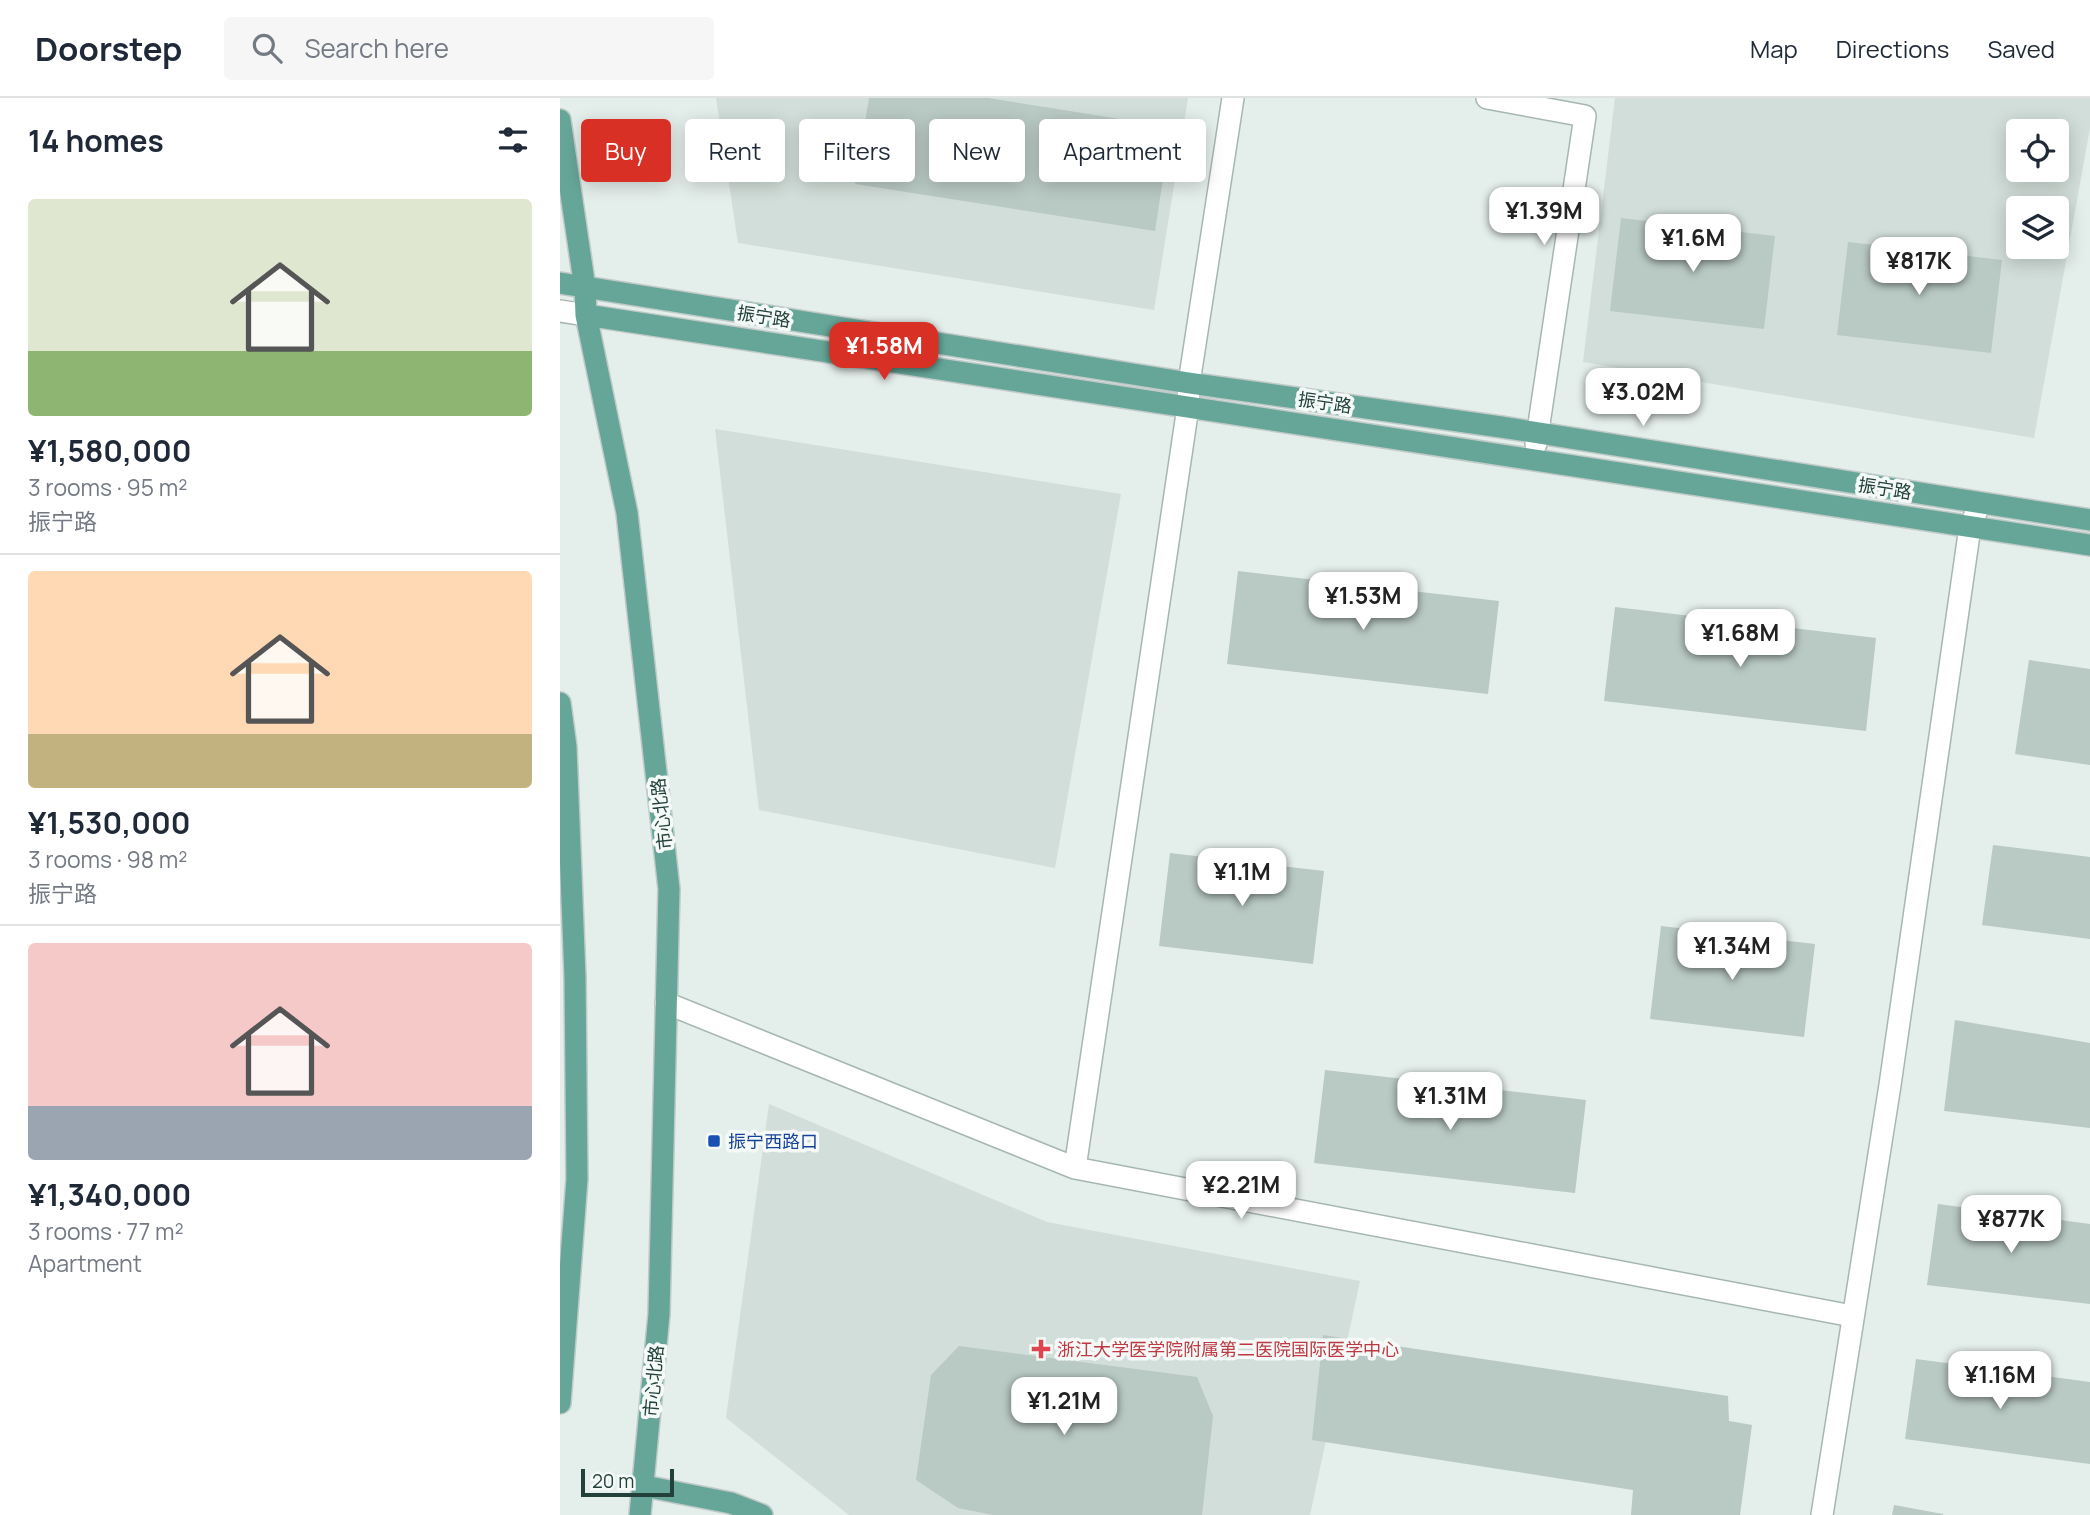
<!DOCTYPE html>
<html lang="en">
<head>
<meta charset="utf-8">
<style>
	:root { --surface:#fff; --page:#f6f6f7; --text:#1f2937; --muted:#747a83; --line:#e0e1e3; --accent:#d93025 }
	body { margin:0; font-family:Manrope,"Noto Sans SC",sans-serif; background:var(--page); color:var(--text); height:100vh; display:flex; flex-direction:column; font-size:26px; white-space:nowrap }
	* { box-sizing:border-box; margin:0 }
	p { font-size:23px; color:var(--muted) }
	.icon { flex:none; width:38px; height:38px; fill:none; stroke:currentColor; stroke-width:2; stroke-linecap:round; stroke-linejoin:round }
	.map { position:relative; flex:1; overflow:hidden }
	.details { display:flex; flex-direction:column; background:var(--surface); width:560px }
	.details>* { flex:none }
	.guide { position:absolute; left:21px; top:21px; width:665px; height:63px; display:flex; gap:14px }
	.controls { position:absolute; left:1446px; top:21px; display:grid; gap:14px }
	.controls a { display:grid; place-items:center; width:63px; height:63px; border-radius:7px; background:var(--surface); box-shadow:0 4px 18px #0003; font-size:35px }
	.scale { position:absolute; left:21px; bottom:18px; width:93px; box-sizing:border-box; padding-left:7px; border:4px solid #22413a; border-top:0; font-size:19px; line-height:24px; white-space:nowrap; color:#22413a; -webkit-text-stroke:5px #f5faf8; paint-order:stroke }
	.price { position:absolute; translate:-50% -60px; padding:0 16px; border-radius:14px; background:#fff; color:#222; font-size:23px; line-height:46px; filter:drop-shadow(0 2px 4px #0008) }
	.price::after { content:''; position:absolute; left:50%; top:42px; width:21px; height:16px; margin-left:-10px; background:inherit; clip-path:polygon(0 0,100% 0,50% 100%) }
	.price.current { background:var(--accent); color:#fff }
	ul { padding:0; list-style:none }
	li { display:grid; align-content:center; gap:14px; height:371px; padding:0 28px }
	li+li { border-top:2px solid var(--line) }
	li span { display:grid; place-items:center; height:217px; border-radius:7px; color:#555 }
	li>.icon { margin-inline-start:auto }
	span .icon { width:126px; height:126px; fill:#fffc; stroke-width:1 }
	li b { font-size:30px }
	h2 { display:flex; justify-content:space-between; align-items:center; height:84px; padding:0 28px; font-size:30px }
	.pill { padding:0 24px; border-radius:7px; background:var(--surface); box-shadow:0 4px 18px #0003; font-size:24px; line-height:63px }
	.pill.current { background:var(--accent); color:#fff }
	header { display:flex; align-items:center; gap:42px; box-sizing:border-box; height:98px; padding:0 35px; background:var(--surface); border-bottom:2px solid var(--line) }
	header strong { font-size:33px }
	nav { display:flex; gap:38px; margin-inline-start:auto; font-size:24px }
	.search { width:490px; height:63px; background:var(--page); display:flex; align-items:center; gap:18px; box-sizing:border-box; padding:0 24px; border-radius:7px; color:var(--muted); font-size:26px }
	main { display:flex; flex:1; min-height:0 }
	.map>svg:first-child { display:block }
	.built { fill:#d2ded9; fill-rule:evenodd }
	.building { fill:#b9c9c3 }
	.lines { fill:none; stroke-linecap:round; stroke-linejoin:round }
	.minor-casing { stroke:#a6b7b2; stroke-width:24 }
	.major-casing { stroke:#c1cac8; stroke-width:24 }
	.minor { stroke:#fff; stroke-width:21 }
	.major { stroke:#66a698; stroke-width:21 }
	.transit-dot { fill:#1a4fb4; stroke:#f5faf8; stroke-width:2.5 }
	.health-dot { fill:#e0444e; stroke:#f5faf8; stroke-width:2.5 }
	.labels { text-anchor:middle; dominant-baseline:central; stroke-width:7; stroke-linejoin:round; paint-order:stroke }
	.street-label { font-size:18px; fill:#22413a; stroke:#f5faf8 }
	.transit-label { font-size:18px; fill:#164399; stroke:#f5faf8; text-anchor:start }
	.health-label { font-size:18px; fill:#be3a42; stroke:#f5faf8; text-anchor:start }
</style>
</head>
<body>
<header>
<strong>Doorstep</strong>
<div class="search"><svg class="icon" aria-label="search" viewBox="0 0 24 24"><circle cx="10" cy="10" r="6"/><path d="M15 15l6 6"/></svg>Search here</div>
<nav><a>Map</a><a>Directions</a><a>Saved</a></nav>
</header>
<main>
<section class="details">
<h2>14 homes<svg class="icon" aria-label="filters" viewBox="0 0 24 24"><path d="M4 7h16M4 17h16"/><circle cx="9" cy="7" r="2"/><circle cx="15" cy="17" r="2"/></svg></h2>
<ul>
<li><span style="background:linear-gradient(#dfe7d0 70%,#8fb573 0)"><svg class="icon" aria-label="home" viewBox="0 0 24 24"><path d="M3 11l9-7 9 7M6 9v11h12V9"/></svg></span><div><b>¥1,580,000</b><p>3 rooms · 95 m²</p><p>振宁路</p></div></li>
<li><span style="background:linear-gradient(#ffd9b3 75%,#c2b280 0)"><svg class="icon" aria-label="home" viewBox="0 0 24 24"><path d="M3 11l9-7 9 7M6 9v11h12V9"/></svg></span><div><b>¥1,530,000</b><p>3 rooms · 98 m²</p><p>振宁路</p></div></li>
<li><span style="background:linear-gradient(#f6c9c9 75%,#9aa5b1 0)"><svg class="icon" aria-label="home" viewBox="0 0 24 24"><path d="M3 11l9-7 9 7M6 9v11h12V9"/></svg></span><div><b>¥1,340,000</b><p>3 rooms · 77 m²</p><p>Apartment</p></div></li>
</ul>
</section>
<div class="map">
<svg width="1530" height="1417" viewBox="0 0 1530 1417">
	<rect width="100%" height="100%" fill="#e4eeea"/>
	<path class="built" d="M156 0H628L594 212 178 145Z
		M1055 0H1530V30L1474 340 1023 264ZM1458 33H1496V72H1458ZM1458 110H1496V149H1458Z
		M155 331 561 396 495 770 199 712Z
		M209 1006 487 1124 800 1183 750 1417H289L166 1320Z"/>
	<path class="building" d="M309 0H428L611 29 595 133 295 86Z
		M1061 120 1215 138 1204 231 1050 213Z
		M1288 144 1442 162 1431 255 1277 237Z
		M678 473 939 503 928 596 667 566Z
		M1055 509 1316 540 1306 633 1044 603Z
		M1469 562 1530 571V667L1455 656Z
		M1433 747 1530 759V841L1422 827Z
		M610 755 764 773 753 866 599 848Z
		M1101 828 1255 846 1244 939 1090 921Z
		M1395 922 1530 945V1030L1384 1013Z
		M765 972 1026 1002 1015 1095 754 1065Z
		M1378 1106 1530 1126V1206L1367 1187Z
		M763 1237 1168 1298 1169 1323 1192 1327 1180 1417H1071L1073 1392 752 1342Z
		M399 1248 637 1279 653 1318 642 1417H433L398 1410 356 1382 371 1277Z
		M1356 1261 1530 1284V1366L1345 1341Z
		M1334 1407 1383 1416V1417H1332Z"/>
	<g class="lines">
		<defs>
			<path id="minor" d="M927 0 1025 18 976 346
				M0 213 26 217
				M106 905 515 1070 1292 1218
				M515 1070 628 309 629 285 673 0
				M1262 1417 1330 987 1410 429 1420 405"/>
			<path id="major" d="M0 22 25 190 26 217 67 415 109 791 99 1216 80 1417
				M0 185 629 285 941 329 1530 422
				M26 217 1530 447
				M0 605 6 649 15 879 17 1081 0 1305
				M84 1388 171 1405 202 1417"/>
		</defs>
		<use href="#minor" class="minor-casing"/>
		<use href="#major" class="major-casing"/>
		<use href="#minor" class="minor"/>
		<use href="#major" class="major"/>
	</g>
	<rect class="transit-dot" x="147" y="1036" width="14" height="14" rx="3.5"/>
	<path class="health-dot" d="M477.5 1240.5h7v7h7v7h-7v7h-7v-7h-7v-7h7z"/>
	<g class="labels">
		<g class="street-label">
			<text transform="translate(204 218) rotate(9)">振宁路</text>
			<text transform="translate(765 304) rotate(8)">振宁路</text>
			<text transform="translate(1325 390) rotate(9)">振宁路</text>
			<text transform="translate(101 716) rotate(-96)">市心北路</text>
			<text transform="translate(93 1283) rotate(-85)">市心北路</text>
		</g>
		<g class="transit-label">
			<text x="168" y="1043">振宁西路口</text>
		</g>
		<g class="health-label">
			<text x="497" y="1251">浙江大学医学院附属第二医院国际医学中心</text>
		</g>
	</g>
</svg>
<div class="controls">
<a><svg class="icon" aria-label="locate" viewBox="0 0 24 24"><circle cx="12" cy="12" r="6"/><path d="M12 2v4M12 18v4M2 12h4M18 12h4"/></svg></a>
<a><svg class="icon" aria-label="layers" viewBox="0 0 24 24"><path d="M12 4l9 5-9 5-9-5zM3 14l9 5 9-5"/></svg></a>
</div>
<div class="scale">20 m</div>
<b class="price" style="left:984px;top:149px">¥1.39M</b>
<b class="price" style="left:1133px;top:176px">¥1.6M</b>
<b class="price" style="left:1359px;top:199px">¥817K</b>
<b class="price current" style="left:324px;top:284px">¥1.58M</b>
<b class="price" style="left:1083px;top:330px">¥3.02M</b>
<b class="price" style="left:803px;top:534px">¥1.53M</b>
<b class="price" style="left:1180px;top:571px">¥1.68M</b>
<b class="price" style="left:682px;top:810px">¥1.1M</b>
<b class="price" style="left:1172px;top:884px">¥1.34M</b>
<b class="price" style="left:890px;top:1034px">¥1.31M</b>
<b class="price" style="left:681px;top:1123px">¥2.21M</b>
<b class="price" style="left:1451px;top:1157px">¥877K</b>
<b class="price" style="left:1440px;top:1313px">¥1.16M</b>
<b class="price" style="left:504px;top:1339px">¥1.21M</b>
<div class="guide">
<a class="pill current">Buy</a>
<a class="pill">Rent</a>
<a class="pill">Filters</a>
<a class="pill">New</a>
<a class="pill">Apartment</a>
</div>
</div>
</main>
</body>
</html>
